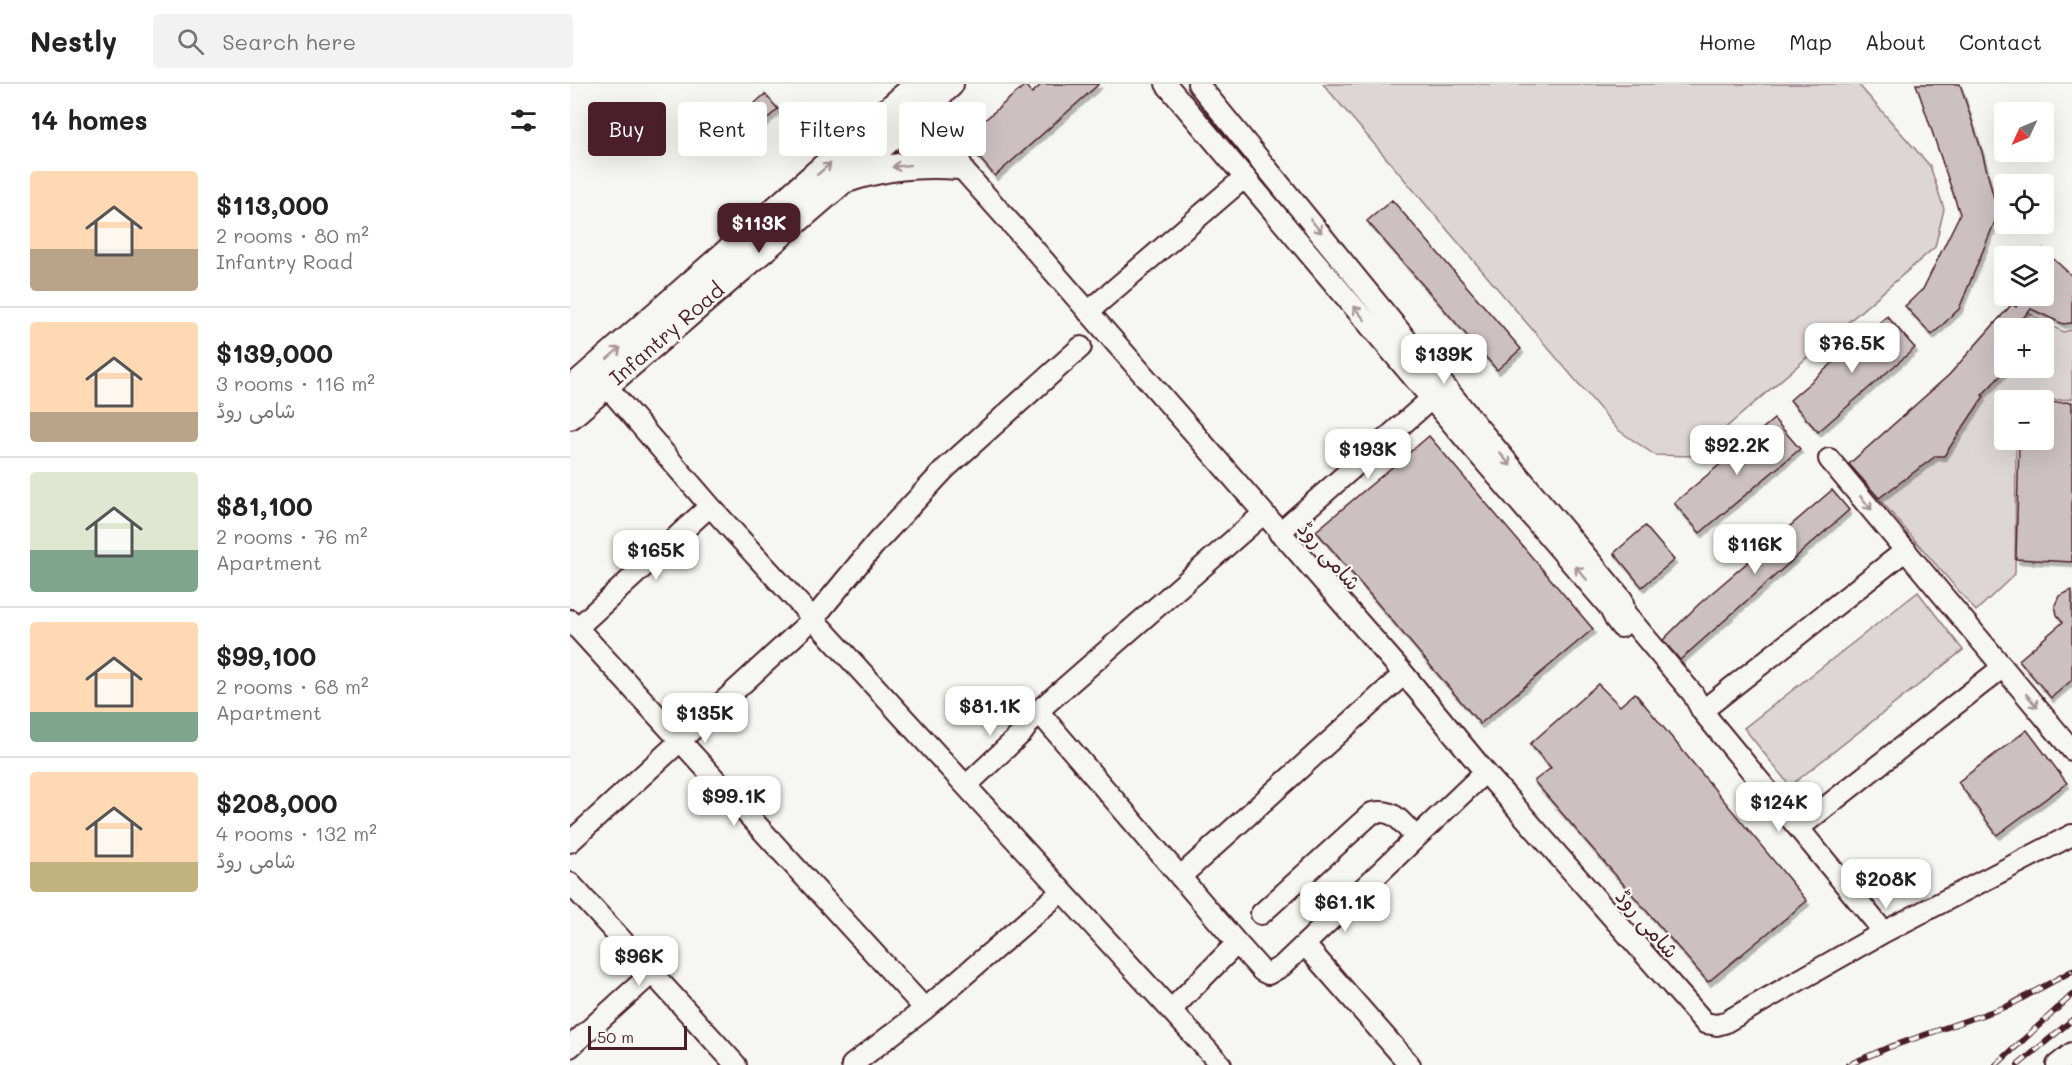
<!DOCTYPE html>
<html lang="en">
<head>
<meta charset="utf-8">
<style>
	:root { --surface:#fff; --page:#f2f2f2; --text:#222; --muted:#767676; --line:#e0e0e0; --accent:#4a1f2b }
	body { margin:0; font-family:Mali,"Playpen Sans Arabic",sans-serif; background:var(--page); color:var(--text); height:100vh; display:flex; flex-direction:column; font-size:22px; white-space:nowrap }
	* { box-sizing:border-box; margin:0 }
	p { font-size:20px; color:var(--muted) }
	.icon { flex:none; width:33px; height:33px; fill:none; stroke:currentColor; stroke-width:2; stroke-linecap:round; stroke-linejoin:round }
	.map { position:relative; flex:1; overflow:hidden }
	.side { display:flex; flex-direction:column; background:var(--surface); width:570px }
	.side>* { flex:none }
	.banner { position:absolute; left:18px; top:18px; width:570px; height:54px; display:flex; gap:12px }
	.needle { width:39px; rotate:226deg }
	.controls { position:absolute; left:1424px; top:18px; display:grid; gap:12px }
	.controls a { display:grid; place-items:center; width:60px; height:60px; border-radius:6px; background:var(--surface); box-shadow:0 6px 24px #0002; font-size:30px }
	.scale { position:absolute; left:18px; bottom:15px; width:99px; box-sizing:border-box; padding-left:6px; border:3px solid #4a1f2b; border-top:0; font-size:16px; line-height:21px; white-space:nowrap; color:#4a1f2b; -webkit-text-stroke:4px #f6f6f2; paint-order:stroke }
	.price { position:absolute; translate:-50% -51px; padding:0 14px; border-radius:12px; background:#fff; color:#222; font-size:20px; line-height:39px; filter:drop-shadow(0 2px 3px #0008) }
	.price::after { content:''; position:absolute; left:50%; top:36px; width:18px; height:14px; margin-left:-9px; background:inherit; clip-path:polygon(0 0,100% 0,50% 100%) }
	.price.selected { background:var(--accent); color:#fff }
	ul { padding:0; list-style:none }
	li { display:flex; align-items:center; gap:18px; height:150px; padding:0 30px }
	li+li { border-top:2px solid var(--line) }
	li span { display:grid; place-items:center; flex:none; width:168px; height:120px; border-radius:6px; color:#555 }
	li>.icon { margin-inline-start:auto }
	span .icon { width:72px; height:72px; fill:#fffc; stroke-width:1 }
	li b { font-size:26px }
	h2 { display:flex; justify-content:space-between; align-items:center; height:72px; padding:0 30px; font-size:26px }
	.tag { padding:0 21px; border-radius:6px; background:var(--surface); box-shadow:0 6px 24px #0002; font-size:21px; line-height:54px }
	.tag.selected { background:var(--accent); color:#fff }
	header { display:flex; align-items:center; gap:36px; box-sizing:border-box; height:84px; padding:0 30px; background:var(--surface); border-bottom:2px solid var(--line) }
	header strong { font-size:28px }
	nav { display:flex; gap:33px; margin-inline-start:auto; font-size:21px }
	.search { width:420px; height:54px; background:var(--page); display:flex; align-items:center; gap:15px; box-sizing:border-box; padding:0 21px; border-radius:6px; color:var(--muted); font-size:22px }
	main { display:flex; flex:1; min-height:0 }
	.map>svg:first-child { display:block }
	.green { fill:#ddd6d5; stroke:#947a80; stroke-width:1.5; fill-rule:evenodd }
	.building { fill:#ccc1c0; stroke:#4a1f2b; stroke-width:1.5; filter:url(#shadow) }
	.lines { fill:none; stroke-linecap:round; stroke-linejoin:round }
	.minor-casing { stroke:#4a1f2b; stroke-width:24 }
	.major-casing { stroke:#4a1f2b; stroke-width:30 }
	.minor { stroke:#f6f6f2; stroke-width:20 }
	.major { stroke:#f6f6f2; stroke-width:26 }
	.rail-casing { stroke:#4a1f2b; stroke-width:6 }
	.rail { stroke:#f6f6f2; stroke-width:4; stroke-dasharray:11; stroke-linecap:butt }
	.oneway { stroke:#a99598 }
	.labels { text-anchor:middle; dominant-baseline:central; stroke-width:4.5; stroke-linejoin:round; paint-order:stroke }
	.street-label { font-size:21px; fill:#4a1f2b; stroke:#f6f6f2 }
</style>
</head>
<body>
<header>
<strong>Nestly</strong>
<div class="search"><svg class="icon" aria-label="search" viewBox="0 0 24 24"><circle cx="10" cy="10" r="6"/><path d="M15 15l6 6"/></svg>Search here</div>
<nav><a>Home</a><a>Map</a><a>About</a><a>Contact</a></nav>
</header>
<main>
<section class="side">
<h2>14 homes<svg class="icon" aria-label="filters" viewBox="0 0 24 24"><path d="M4 7h16M4 17h16"/><circle cx="9" cy="7" r="2"/><circle cx="15" cy="17" r="2"/></svg></h2>
<ul>
<li><span style="background:linear-gradient(#ffd9b3 65%,#b9a48a 0)"><svg class="icon" aria-label="home" viewBox="0 0 24 24"><path d="M3 11l9-7 9 7M6 9v11h12V9"/></svg></span><div><b>$113,000</b><p>2 rooms · 80 m²</p><p>Infantry Road</p></div></li>
<li><span style="background:linear-gradient(#ffd9b3 75%,#b9a48a 0)"><svg class="icon" aria-label="home" viewBox="0 0 24 24"><path d="M3 11l9-7 9 7M6 9v11h12V9"/></svg></span><div><b>$139,000</b><p>3 rooms · 116 m²</p><p>شامی روڈ</p></div></li>
<li><span style="background:linear-gradient(#dfe7d0 65%,#7fa58c 0)"><svg class="icon" aria-label="home" viewBox="0 0 24 24"><path d="M3 11l9-7 9 7M6 9v11h12V9"/></svg></span><div><b>$81,100</b><p>2 rooms · 76 m²</p><p>Apartment</p></div></li>
<li><span style="background:linear-gradient(#ffd9b3 75%,#7fa58c 0)"><svg class="icon" aria-label="home" viewBox="0 0 24 24"><path d="M3 11l9-7 9 7M6 9v11h12V9"/></svg></span><div><b>$99,100</b><p>2 rooms · 68 m²</p><p>Apartment</p></div></li>
<li><span style="background:linear-gradient(#ffd9b3 75%,#c2b280 0)"><svg class="icon" aria-label="home" viewBox="0 0 24 24"><path d="M3 11l9-7 9 7M6 9v11h12V9"/></svg></span><div><b>$208,000</b><p>4 rooms · 132 m²</p><p>شامی روڈ</p></div></li>
</ul>
</section>
<div class="map">
<svg width="1502" height="981" viewBox="0 0 1502 981">
	<defs>
		<filter id="shadow"><feDropShadow dx="2.5" dy="4.5" stdDeviation="0" flood-color="#0004"/></filter>
	</defs>
	<rect width="100%" height="100%" fill="#f6f6f2"/>
	<filter id="ink" filterUnits="userSpaceOnUse"><feTurbulence type="fractalNoise" baseFrequency=".0167" numOctaves="2"/><feDisplacementMap in="SourceGraphic" scale="12" xChannelSelector="R" yChannelSelector="G"/><feConvolveMatrix kernelMatrix="1 2 1 2 8 2 1 2 1" color-interpolation-filters="sRGB"/></filter>
	<g filter="url(#ink)">
		<path class="green" d="M753 0H1288L1360 82 1374 125 1365 163 1123 372 1085 371 1048 346Z
			M1442 220 1493 248 1502 246V315L1473 317 1434 316V356H1446L1445 490 1406 527 1279 380 1379 291ZM1434 244H1473V284H1434Z
			M1348 508 1393 566 1220 702 1174 644Z"/>
		<path class="building" d="M472 0H529L425 92 393 55 455 1 462 9Z
			M1346 0H1390L1412 68 1428 130 1389 225 1362 251 1335 222 1353 205 1390 130Z
			M195 10 208 25 189 42 176 27Z
			M822 116 951 265 927 286 797 137Z
			M1473 165 1502 192V239L1493 240 1461 225 1444 244H1434V288L1412 311 1414 312 1374 372H1366L1309 414 1279 380 1379 291 1442 220 1446 223 1450 212H1473Z
			M1317 232 1345 264 1248 348 1220 316Z
			M1502 318V478L1446 475 1449 356H1473V319Z
			M1204 335 1230 365 1130 449 1104 419Z
			M859 352 1023 545 910 640 746 447Z
			M1262 406 1279 426 1110 576 1093 556 1129 520Z
			M1075 442 1104 476 1072 503 1044 469Z
			M1502 506V596L1481 614 1449 576 1493 538 1487 531 1485 521 1489 512Z
			M1028 600 1050 622 1065 609 1237 817 1138 898 964 697 981 684 960 660Z
			M1457 646 1497 699 1427 751 1388 698Z"/>
		<g class="lines">
			<defs>
				<path id="minor" d="M596 0 896 356 1039 523 1045 535 1051 543
					M628 0 909 344 1052 515 1055 529 1123 610 1132 627 1314 848
					M344 31 462 163 834 590 915 688 1135 939 1147 941 1154 939 1314 848 1502 751
					M518 228 675 93
					M27 291 140 422 651 981
					M1259 375 1502 666
					M709 449 861 315
					M0 536 355 925
					M7 544 140 422
					M1132 627 1336 466
					M397 701 453 648 468 627
					M1229 744 1433 583
					M0 758 244 534 306 459 376 384 511 263
					M610 793 834 590
					M0 799 166 981
					M691 830 802 729C825 724 832 739 846 754
					M667 859 468 627 693 430
					M735 861 840 981
					M601 926 667 859 692 887 698 890 712 882 915 688
					M0 963 82 889
					M282 981 355 925 492 807
					M1487 981 1502 969"/>
				<path id="major" d="M277 95C314 82 350 79 389 82
					M0 307 349 0
					M0 332 272 97 380 0"/>
			</defs>
			<use href="#minor" class="minor-casing"/>
			<use href="#major" class="major-casing"/>
			<use href="#minor" class="minor"/>
			<use href="#major" class="major"/>
			<defs>
				<path id="rail" d="M1278 981 1317 964 1438 922 1502 887
					M1426 981 1502 911
					M1448 981 1502 936"/>
			</defs>
			<use href="#rail" class="rail-casing"/>
			<use href="#rail" class="rail"/>
		</g>
		<defs><path id="oneway-shaft" d="M-6 0H5M1.5-3L5.5 0L1.5 3" fill="none" stroke-width="1.6" stroke-linecap="round" stroke-linejoin="round" transform="scale(1.5)"/></defs>
		<g class="oneway">
			<use href="#oneway-shaft" transform="translate(331 82) rotate(173)"/>
			<use href="#oneway-shaft" transform="translate(254 85) rotate(-41)"/>
			<use href="#oneway-shaft" transform="translate(746 142) rotate(51)"/>
			<use href="#oneway-shaft" transform="translate(789 229) rotate(-130)"/>
			<use href="#oneway-shaft" transform="translate(44 269) rotate(-41)"/>
			<use href="#oneway-shaft" transform="translate(935 375) rotate(50)"/>
			<use href="#oneway-shaft" transform="translate(1296 419) rotate(50)"/>
			<use href="#oneway-shaft" transform="translate(1011 489) rotate(-131)"/>
			<use href="#oneway-shaft" transform="translate(1462 617) rotate(50)"/>
		</g>
	</g>
	<g class="labels">
		<g class="street-label">
			<text transform="translate(96 249) rotate(-41)">Infantry Road</text>
			<text transform="translate(760 471) rotate(49)">شامی روڈ</text>
			<text transform="translate(1078 839) rotate(49)">شامی روڈ</text>
		</g>
	</g>
</svg>
<div class="controls">
<a><svg class="needle" viewBox="-14 -14 28 28"><path d="M0-13l5 13h-10z" fill="#e53935"/><path d="M0 13l5-13h-10z" fill="#767676"/></svg></a>
<a><svg class="icon" aria-label="locate" viewBox="0 0 24 24"><circle cx="12" cy="12" r="6"/><path d="M12 2v4M12 18v4M2 12h4M18 12h4"/></svg></a>
<a><svg class="icon" aria-label="layers" viewBox="0 0 24 24"><path d="M12 4l9 5-9 5-9-5zM3 14l9 5 9-5"/></svg></a>
<a>+</a>
<a>−</a>
</div>
<div class="scale">50 m</div>
<b class="price selected" style="left:189px;top:170px">$113K</b>
<b class="price" style="left:1282px;top:290px">$76.5K</b>
<b class="price" style="left:874px;top:301px">$139K</b>
<b class="price" style="left:1167px;top:392px">$92.2K</b>
<b class="price" style="left:798px;top:396px">$193K</b>
<b class="price" style="left:1185px;top:491px">$116K</b>
<b class="price" style="left:86px;top:497px">$165K</b>
<b class="price" style="left:420px;top:653px">$81.1K</b>
<b class="price" style="left:135px;top:660px">$135K</b>
<b class="price" style="left:164px;top:743px">$99.1K</b>
<b class="price" style="left:1209px;top:749px">$124K</b>
<b class="price" style="left:1316px;top:826px">$208K</b>
<b class="price" style="left:775px;top:849px">$61.1K</b>
<b class="price" style="left:69px;top:903px">$96K</b>
<div class="banner">
<a class="tag selected">Buy</a>
<a class="tag">Rent</a>
<a class="tag">Filters</a>
<a class="tag">New</a>
</div>
</div>
</main>
</body>
</html>
